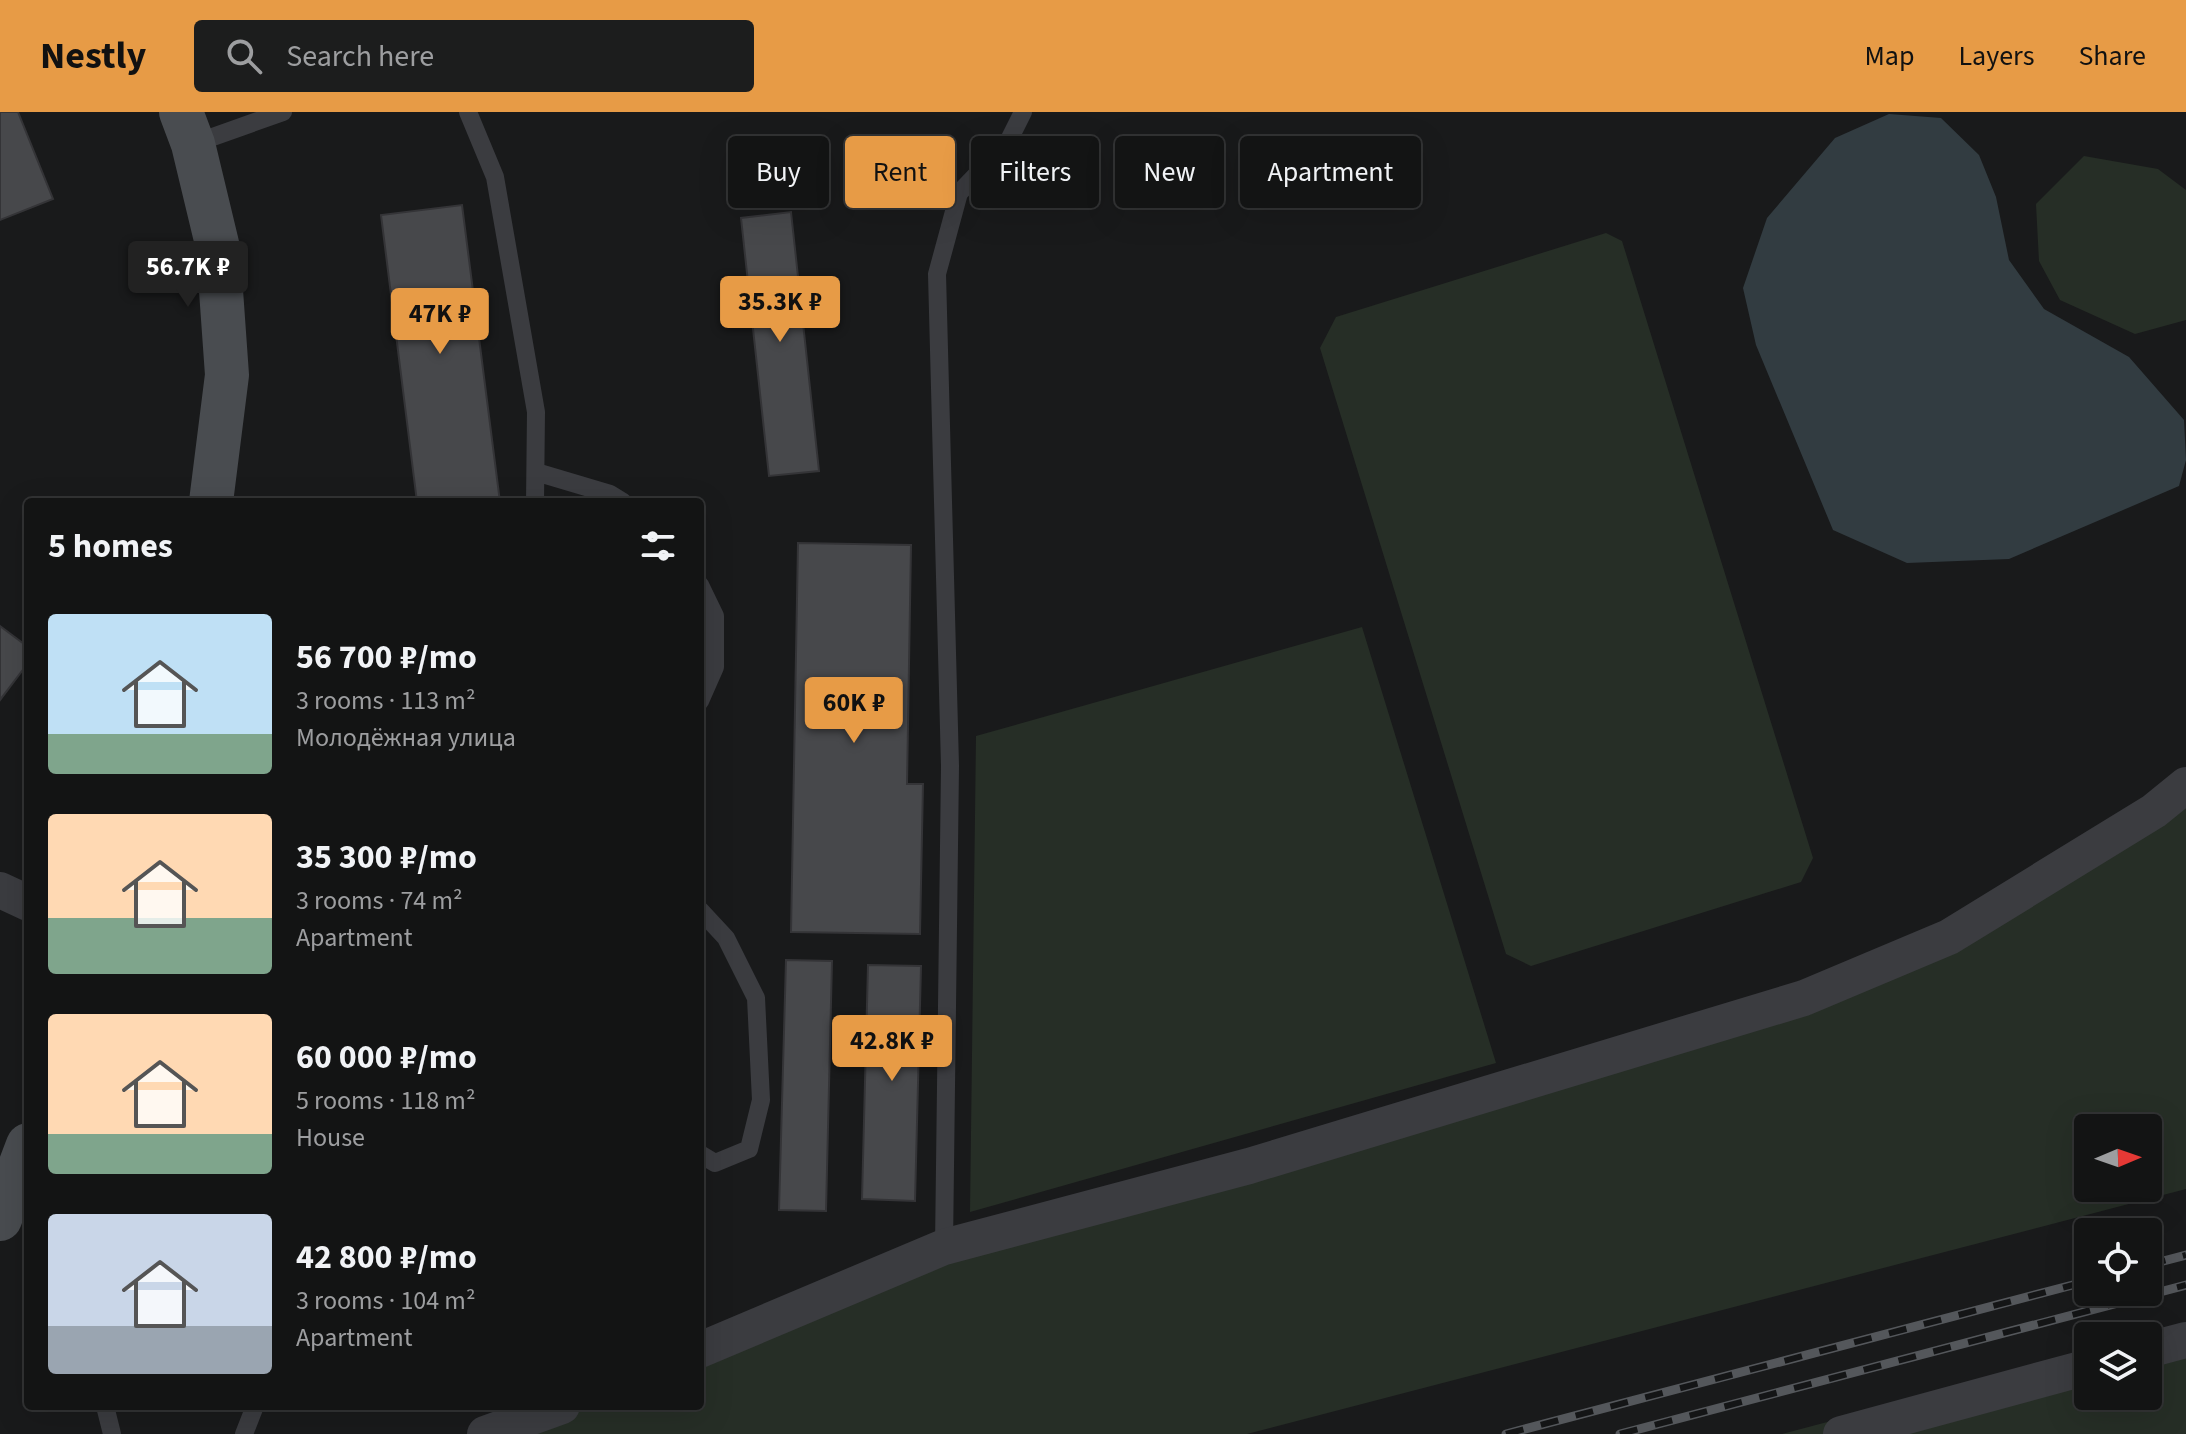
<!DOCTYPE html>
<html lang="en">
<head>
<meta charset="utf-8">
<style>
	:root { --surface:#131414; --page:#1c1d1d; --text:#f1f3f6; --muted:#9d9ea0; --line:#323334; --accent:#e79b46 }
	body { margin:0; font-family:"Source Sans 3",sans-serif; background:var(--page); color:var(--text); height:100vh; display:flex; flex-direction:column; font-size:30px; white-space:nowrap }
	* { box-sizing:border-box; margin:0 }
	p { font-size:26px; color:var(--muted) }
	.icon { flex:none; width:44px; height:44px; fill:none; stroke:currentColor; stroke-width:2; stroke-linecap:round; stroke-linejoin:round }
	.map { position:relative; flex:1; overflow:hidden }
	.details { position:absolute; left:24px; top:386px; width:680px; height:912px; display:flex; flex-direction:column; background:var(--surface); border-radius:8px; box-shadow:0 8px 32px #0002,0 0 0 2px var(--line) }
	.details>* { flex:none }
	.guide { position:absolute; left:728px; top:24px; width:760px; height:72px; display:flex; gap:16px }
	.needle { width:52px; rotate:88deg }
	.fabs { position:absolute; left:2074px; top:1002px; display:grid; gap:16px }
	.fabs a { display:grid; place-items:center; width:88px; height:88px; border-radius:8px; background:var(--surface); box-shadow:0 8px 32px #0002,0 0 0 2px var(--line); font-size:40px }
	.price { position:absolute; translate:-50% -68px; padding:0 18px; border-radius:8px; background:var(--accent); color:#111; font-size:26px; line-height:52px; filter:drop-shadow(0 2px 4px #0008) }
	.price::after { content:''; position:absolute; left:50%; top:48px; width:24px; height:18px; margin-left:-12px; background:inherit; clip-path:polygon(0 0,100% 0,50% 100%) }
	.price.active { background:#222; color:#fff }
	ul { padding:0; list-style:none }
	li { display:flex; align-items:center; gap:24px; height:200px; padding:0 24px }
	li span { display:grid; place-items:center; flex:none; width:224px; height:160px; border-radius:8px; color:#555 }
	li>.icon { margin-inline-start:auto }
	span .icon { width:96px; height:96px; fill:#fffc; stroke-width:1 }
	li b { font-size:34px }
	h2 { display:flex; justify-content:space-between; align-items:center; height:96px; padding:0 24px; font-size:34px }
	.pill { padding:0 28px; border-radius:8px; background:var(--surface); box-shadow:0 8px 32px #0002,0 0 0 2px var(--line); font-size:28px; line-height:72px }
	.pill.active { background:var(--accent); color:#111 }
	header { display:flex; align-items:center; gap:48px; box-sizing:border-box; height:112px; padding:0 40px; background:var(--accent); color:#111 }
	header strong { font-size:38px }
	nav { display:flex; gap:44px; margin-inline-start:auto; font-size:28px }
	.search { width:560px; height:72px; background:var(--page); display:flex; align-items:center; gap:20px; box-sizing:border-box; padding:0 28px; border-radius:8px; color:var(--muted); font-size:30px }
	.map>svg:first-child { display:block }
	.green { fill:#262e26; fill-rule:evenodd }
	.water { fill:#323c41 }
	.building { fill:#47484b; stroke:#343437; stroke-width:2 }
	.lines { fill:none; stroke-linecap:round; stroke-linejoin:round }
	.lane { stroke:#3b3c40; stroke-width:18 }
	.street { stroke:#3b3c40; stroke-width:36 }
	.secondary { stroke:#494c50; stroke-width:44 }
	.rail-casing { stroke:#54575b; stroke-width:9 }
	.rail { stroke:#141516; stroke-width:6; stroke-dasharray:18; stroke-linecap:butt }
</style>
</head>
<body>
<header>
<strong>Nestly</strong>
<div class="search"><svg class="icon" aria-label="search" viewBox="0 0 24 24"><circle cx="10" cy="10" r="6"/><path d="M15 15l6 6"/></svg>Search here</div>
<nav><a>Map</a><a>Layers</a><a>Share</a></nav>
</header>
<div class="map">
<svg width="2186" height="1322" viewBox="0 0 2186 1322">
	<rect width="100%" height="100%" fill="#191a1b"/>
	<path class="green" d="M2084 44 2158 57 2186 78V208L2135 222 2060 188 2039 149 2036 92Z
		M1606 121 1622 129 1813 746 1801 770 1531 854 1506 842 1320 236 1336 205Z
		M1362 515 1496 951 970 1100 976 624Z
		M2186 673V1077L1247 1322H478L547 1294H700V1233L1949 825ZM2088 1016H2148V1076H2088Z
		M2186 1215V1322H1782L2088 1241V1284H2148V1225Z"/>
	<path class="water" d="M1889 2 1941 6 1979 43 1996 85 2009 148 2044 197 2129 245 2184 308 2186 348 2179 374 2009 447 1907 451 1833 418 1756 233 1743 176 1767 106 1835 26Z"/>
	<path class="building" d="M0 0H18L53 87 0 108Z
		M462 93 500 390H417L381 103Z
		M791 100 819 359 769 364 741 106Z
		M798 431 911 433 907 672H923L920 822 791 820Z
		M0 514 28 535V551L0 588Z
		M786 848 832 849 826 1099 779 1098Z
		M868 853 921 854 915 1089 862 1087Z"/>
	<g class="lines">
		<path class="lane" d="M468 0 495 65 536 300 535 390
			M193 32 283 0
			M536 360 610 382 623 390
			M700 473 715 504V555L700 589
			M700 798 726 826 756 886 761 988 749 1037 715 1051 700 1042
			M944 1135 950 654 937 162 959 81 1008 30 1023 0
			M105 1294 112 1322
			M244 1322 255 1294"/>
		<path class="street" d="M0 778 28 791
			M700 1238 944 1135 1249 1054 1804 886 1949 825 2154 699 2186 673
			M2148 1238 2186 1228
			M485 1322 562 1294
			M1841 1322 2088 1255"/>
		<path class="secondary" d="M181 0 193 32 218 136 227 263 211 390
			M0 1107 28 1033"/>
		<defs>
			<path id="rail" d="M2148 1153 2186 1143
				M1506 1322 2088 1169
				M1620 1322 2186 1173"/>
		</defs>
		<use href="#rail" class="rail-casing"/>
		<use href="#rail" class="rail"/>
	</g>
</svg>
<div class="fabs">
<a><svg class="needle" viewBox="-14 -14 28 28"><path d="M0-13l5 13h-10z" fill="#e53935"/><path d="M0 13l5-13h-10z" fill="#9d9ea0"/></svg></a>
<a><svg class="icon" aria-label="locate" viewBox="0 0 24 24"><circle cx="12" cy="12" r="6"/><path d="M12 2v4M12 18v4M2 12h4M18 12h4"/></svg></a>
<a><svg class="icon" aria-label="layers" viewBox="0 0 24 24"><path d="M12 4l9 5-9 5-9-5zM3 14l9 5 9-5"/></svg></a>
</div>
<b class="price active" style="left:188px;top:197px">56.7K ₽</b>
<b class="price" style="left:780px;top:232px">35.3K ₽</b>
<b class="price" style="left:440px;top:244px">47K ₽</b>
<b class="price" style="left:854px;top:633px">60K ₽</b>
<b class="price" style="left:892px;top:971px">42.8K ₽</b>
<div class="guide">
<a class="pill">Buy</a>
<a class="pill active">Rent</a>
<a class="pill">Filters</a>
<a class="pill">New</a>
<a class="pill">Apartment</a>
</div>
<section class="details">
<h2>5 homes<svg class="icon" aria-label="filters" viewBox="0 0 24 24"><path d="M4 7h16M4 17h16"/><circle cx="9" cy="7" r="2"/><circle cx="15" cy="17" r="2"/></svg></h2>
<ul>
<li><span style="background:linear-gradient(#bfe0f5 75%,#7fa58c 0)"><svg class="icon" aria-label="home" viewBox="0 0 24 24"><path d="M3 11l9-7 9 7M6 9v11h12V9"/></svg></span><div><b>56 700 ₽/mo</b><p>3 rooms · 113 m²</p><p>Молодёжная улица</p></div></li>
<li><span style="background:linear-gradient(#ffd9b3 65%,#7fa58c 0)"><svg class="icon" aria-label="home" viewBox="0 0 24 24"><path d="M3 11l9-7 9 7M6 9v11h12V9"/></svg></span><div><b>35 300 ₽/mo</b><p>3 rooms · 74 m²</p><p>Apartment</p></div></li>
<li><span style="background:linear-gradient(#ffd9b3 75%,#7fa58c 0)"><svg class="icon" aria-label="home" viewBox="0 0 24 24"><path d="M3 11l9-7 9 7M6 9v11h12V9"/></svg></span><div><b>60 000 ₽/mo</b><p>5 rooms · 118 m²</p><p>House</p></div></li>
<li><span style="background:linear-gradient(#c9d6e8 70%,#9aa5b1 0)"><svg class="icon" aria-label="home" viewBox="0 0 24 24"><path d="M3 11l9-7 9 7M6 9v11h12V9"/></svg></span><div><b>42 800 ₽/mo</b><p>3 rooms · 104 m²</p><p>Apartment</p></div></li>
</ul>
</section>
</div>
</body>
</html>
